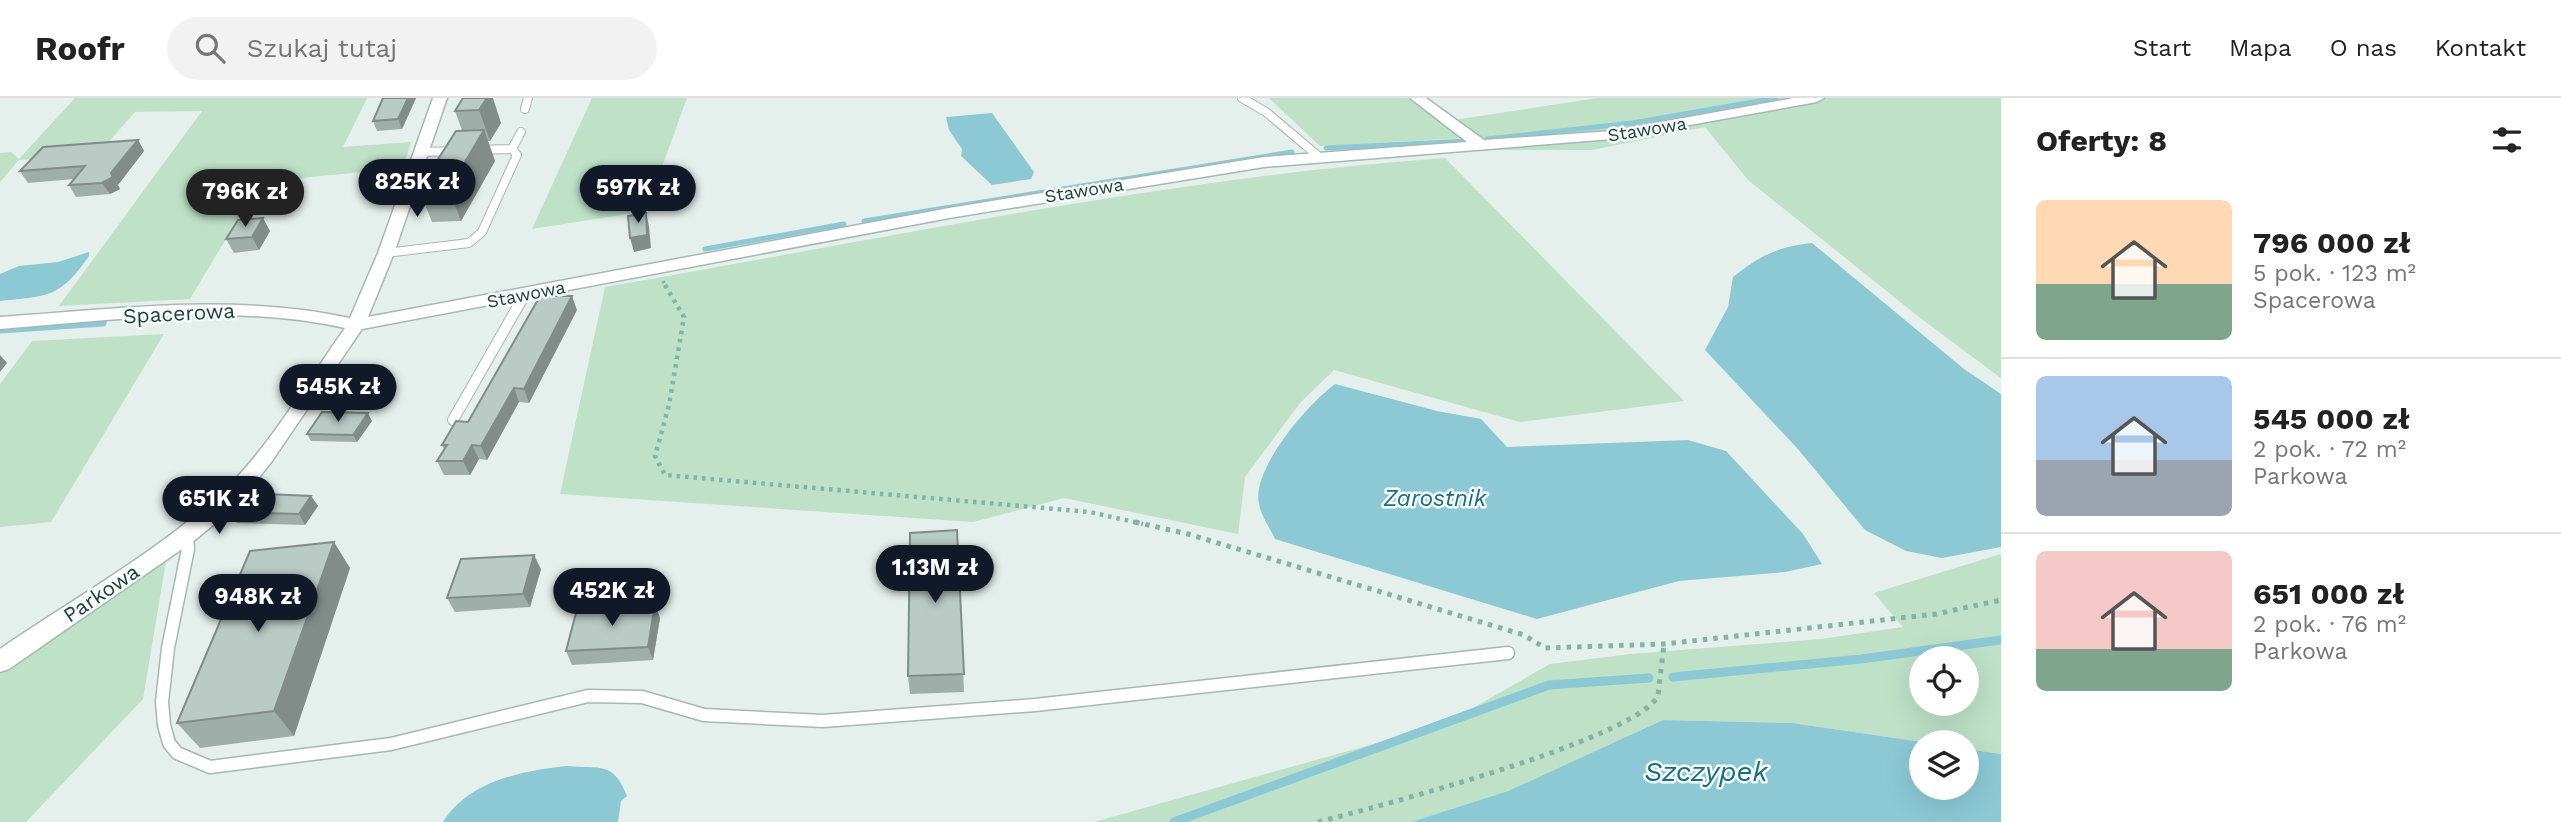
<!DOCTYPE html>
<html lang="pl">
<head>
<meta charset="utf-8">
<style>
	:root { --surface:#fff; --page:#f2f2f2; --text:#222; --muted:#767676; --line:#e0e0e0; --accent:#111827 }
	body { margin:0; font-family:"Work Sans",sans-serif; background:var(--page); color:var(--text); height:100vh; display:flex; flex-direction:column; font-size:26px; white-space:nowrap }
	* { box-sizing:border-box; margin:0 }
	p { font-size:23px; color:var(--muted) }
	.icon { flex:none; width:38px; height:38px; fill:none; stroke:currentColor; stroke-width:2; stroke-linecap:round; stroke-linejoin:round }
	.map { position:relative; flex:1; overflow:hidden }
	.sheet { display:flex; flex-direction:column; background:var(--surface); width:560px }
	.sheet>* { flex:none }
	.fabs { position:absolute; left:1909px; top:548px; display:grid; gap:14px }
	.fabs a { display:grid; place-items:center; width:70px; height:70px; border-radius:50%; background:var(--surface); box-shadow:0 7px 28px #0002; font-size:35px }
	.price { position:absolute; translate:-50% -60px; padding:0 16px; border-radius:24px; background:var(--accent); color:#fff; font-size:23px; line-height:46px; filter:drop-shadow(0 2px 4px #0008) }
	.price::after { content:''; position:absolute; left:50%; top:42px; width:21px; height:16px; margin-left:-10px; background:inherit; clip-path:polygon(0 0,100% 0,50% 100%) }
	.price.selected { background:#222; color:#fff }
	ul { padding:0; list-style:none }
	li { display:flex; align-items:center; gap:21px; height:175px; padding:0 35px }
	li+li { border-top:2px solid var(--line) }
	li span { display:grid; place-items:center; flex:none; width:196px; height:140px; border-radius:10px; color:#555 }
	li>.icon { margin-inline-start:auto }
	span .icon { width:84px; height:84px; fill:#fffc; stroke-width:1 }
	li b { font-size:30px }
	h2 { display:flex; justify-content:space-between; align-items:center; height:84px; padding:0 35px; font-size:30px }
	header { display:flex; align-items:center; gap:42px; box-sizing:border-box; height:98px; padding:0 35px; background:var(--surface); border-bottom:2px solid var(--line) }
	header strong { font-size:33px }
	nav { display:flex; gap:38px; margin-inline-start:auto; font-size:24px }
	.search { width:490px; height:63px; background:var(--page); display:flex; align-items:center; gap:18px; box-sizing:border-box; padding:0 24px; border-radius:38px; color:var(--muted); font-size:26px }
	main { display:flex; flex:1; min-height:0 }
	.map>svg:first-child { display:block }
	.green { fill:#bee1c8; fill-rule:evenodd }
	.water { fill:#8cc9d5 }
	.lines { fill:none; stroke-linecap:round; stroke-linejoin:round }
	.stream-far2 { stroke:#8cc9d5; stroke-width:5 }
	.stream-far1 { stroke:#8cc9d5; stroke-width:7 }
	.stream { stroke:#8cc9d5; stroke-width:9 }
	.lane-far2-casing { stroke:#a7b8b2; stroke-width:10 }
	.lane-far1-casing { stroke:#a7b8b2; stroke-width:12 }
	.lane-casing { stroke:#a7b8b2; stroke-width:15 }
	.street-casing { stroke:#a7b8b2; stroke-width:3 }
	.path-far2 { stroke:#84b4a6; stroke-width:3.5; stroke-dasharray:2.5 3.5; stroke-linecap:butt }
	.path-far1 { stroke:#84b4a6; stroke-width:4.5; stroke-dasharray:3.5 5; stroke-linecap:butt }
	.path { stroke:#84b4a6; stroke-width:5; stroke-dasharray:4.5 6; stroke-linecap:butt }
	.lane-far2 { stroke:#fff; stroke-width:8 }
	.lane-far1 { stroke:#fff; stroke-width:10 }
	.lane { stroke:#fff; stroke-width:12 }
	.street { fill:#fff; fill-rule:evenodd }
	.wall { fill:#a0aea9 }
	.shaded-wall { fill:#828d89 }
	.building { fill:#bacac4; stroke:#828d89; stroke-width:2 }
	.labels { text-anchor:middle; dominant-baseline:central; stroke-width:5; stroke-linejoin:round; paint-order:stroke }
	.far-street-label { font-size:18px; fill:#23423a; stroke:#f6fbf9 }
	.street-label { font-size:21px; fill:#23423a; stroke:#f6fbf9 }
	.water-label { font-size:23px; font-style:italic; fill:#196e82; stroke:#f6fbf9 }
	.near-water-label { font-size:28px; font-style:italic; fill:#196e82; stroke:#f6fbf9 }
</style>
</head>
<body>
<header>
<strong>Roofr</strong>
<div class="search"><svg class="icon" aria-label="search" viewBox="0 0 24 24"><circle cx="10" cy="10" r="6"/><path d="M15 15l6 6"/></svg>Szukaj tutaj</div>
<nav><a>Start</a><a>Mapa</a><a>O nas</a><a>Kontakt</a></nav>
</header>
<main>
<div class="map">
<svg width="2001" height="724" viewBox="0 0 2001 724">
	<rect width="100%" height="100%" fill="#e5efeb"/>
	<path class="green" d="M75 0H367L343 49 411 44 403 70 260 84 190 201 59 208 202 13 135 14 97 57 19 62 0 84V55L11 54 19 61Z
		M592 0H687L646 113 532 131Z
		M1269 0H1407L1465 40 1320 48Z
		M1598 0H2001V280L1919 219 1748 82 1705 29 1592 52H1494L1454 22Z
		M1445 60 1684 303 1520 324 1334 272 1300 305 1245 379 1238 436 1064 400 973 424 560 396 605 189C884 141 1163 80 1445 60Z
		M164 236 51 424 0 429V286L32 243Z
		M2001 456V656L1967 651V644H1922L1792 625 1663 622 1508 693 1411 724H1094L1445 626 1550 566 1630 556 1821 541 1903 529 1874 495ZM1922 560H1967V606H1922Z
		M167 457 143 601 26 724H0V568Z"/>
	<path class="water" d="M992 15 1034 74 1031 81 992 87 961 58 962 51 949 32 946 19Z
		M1812 145 1964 271 2001 296V449L1942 460 1906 453 1865 432 1797 350 1705 252 1728 209 1733 179C1761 157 1777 149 1812 145Z
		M89 154V158C60 200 48 198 0 203V176L19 168 58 164Z
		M1335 286 1437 313 1481 321 1507 349 1688 342 1726 353 1803 436 1822 466 1785 474 1679 483 1537 521 1275 441C1270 430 1261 418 1259 406 1251 371 1308 306 1335 286Z
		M1663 622 1792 625 1922 644V690H1967V651L2001 656V724H1411L1508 693Z
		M567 668C601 671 613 663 627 698L621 703 618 724H443C469 683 521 673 567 668Z"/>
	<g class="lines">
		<path class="stream-far2" d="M1487 41 1632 25 1776 0
			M1326 50 1467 43
			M864 123 1292 54
			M705 151 844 126"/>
		<path class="stream-far1" d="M0 232 103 225"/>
		<path class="stream" d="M1673 579 1861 561 2001 542
			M1174 724 1549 587 1649 580"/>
		<defs>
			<path id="lane-far2" d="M1242 0 1266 14 1317 57
				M525 11 528 0
				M512 51 521 34
				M421 54 457 53
				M386 155 469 145 482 134 517 57 512 51 476 52"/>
			<path id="lane-far1" d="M453 322 525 196"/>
			<path id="lane" d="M187 436 188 451 168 550 162 604 164 627 169 645 177 655 210 669 391 646 588 598 642 599 704 617 823 623 1035 607 1508 555"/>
			<path id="street" d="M433 0H447L394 155 368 219 949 110 1264 59 1467 44 1410 0H1426L1484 42 1612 33 1794 0H1824L1817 4 1612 41 1264 69 949 120 362 231 272 363 237 407 195 442 9 571 0 574V551C73 501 154 456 219 397 266 355 308 282 345 230 231 205 115 222 0 231V219C117 211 234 195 350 220L378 155Z"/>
		</defs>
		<use href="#lane-far2" class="lane-far2-casing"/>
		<use href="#lane-far1" class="lane-far1-casing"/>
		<use href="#lane" class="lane-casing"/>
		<use href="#street" class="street-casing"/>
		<path class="path-far2" d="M663 183 666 189"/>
		<path class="path-far1" d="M665 187 684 219 669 307 655 358 665 377 1090 414 1143 426"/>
		<path class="path" d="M1135 424 1188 436 1524 537 1545 550 1664 546 1936 516 2001 502
			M1318 724C1376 709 1634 642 1658 598L1664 546"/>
		<use href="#lane-far2" class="lane-far2"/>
		<use href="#lane-far1" class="lane-far1"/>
		<use href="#lane" class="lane"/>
		<use href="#street" class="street"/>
	</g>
	<path class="wall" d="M383 0H416L402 31 377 33 373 23Z
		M463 0 501 25 490 43H488L495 63 461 123 432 124 419 91 462 32 455 13Z
		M138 42 144 53 118 87 120 91 110 96 76 99 69 87 74 81 28 85 20 73Z
		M270 133 259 152 234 155 226 141Z
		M577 212 529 305 519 304 487 362 479 361 470 377H444L437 363 444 351 442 347 468 324Z
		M372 323 357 344 311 343 307 336Z
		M311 398 318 408 305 427 237 425 229 414Z
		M957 432 964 594 910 596 908 578Z
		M350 470 294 638 200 650 177 625Z
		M541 471 530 509 455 514 447 500Z
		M655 506 660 520 653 562 572 567 566 553Z"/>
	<path class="shaded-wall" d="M408 0H416L402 31 398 21Z
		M487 0H493L501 25 490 43 479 12Z
		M484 32 495 63 461 123 449 91Z
		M138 42 144 53 118 87 111 75Z
		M113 79 120 91 110 96 102 85Z
		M646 115 649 128 651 150 634 154 630 140Z
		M263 120 270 133 259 152 252 139Z
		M572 198 577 212 529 305 524 291Z
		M0 257 7 265 0 274Z
		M514 290 519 304 487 362 481 348Z
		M368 315 372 323 357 344 353 337Z
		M472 347 479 361 470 377 463 363Z
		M311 398 318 408 305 427 299 416Z
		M334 444 350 470 294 638 274 613Z
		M534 457 541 471 530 509 523 496Z
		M655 506 660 520 653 562 648 549Z"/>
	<path class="building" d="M383 0H408L398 21 373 23Z
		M463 0H487L479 12 455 13Z
		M484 32 449 91H419L456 33Z
		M138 42 111 75 113 79 102 85 69 87 85 68 20 73 43 49Z
		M646 115 647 137 630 140 628 118Z
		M263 120 252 139 226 141 238 122Z
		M540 198H572L524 291 514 290 481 348 472 347 463 363H437L447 347H442L456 323 468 324Z
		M322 314 368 315 353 337 307 336Z
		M245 395 311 398 299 416 229 414Z
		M957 432 964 576 908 578 910 435Z
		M334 444 274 613 177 625 250 453Z
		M534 457 523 496 447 500 461 461Z
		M655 506 648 549 566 553 577 511Z"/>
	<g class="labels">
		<g class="far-street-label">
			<text transform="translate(1647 31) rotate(-9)">Stawowa</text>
			<text transform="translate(1084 92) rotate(-9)">Stawowa</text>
			<text transform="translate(526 196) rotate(-11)">Stawowa</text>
		</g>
		<g class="street-label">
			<text transform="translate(179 215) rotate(-3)">Spacerowa</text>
			<text transform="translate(101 495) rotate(-34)">Parkowa</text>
		</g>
		<g class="water-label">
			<text x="1435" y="400">Zarostnik</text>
		</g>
		<g class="near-water-label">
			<text x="1706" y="673">Szczypek</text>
		</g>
	</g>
</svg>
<div class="fabs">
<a><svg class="icon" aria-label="locate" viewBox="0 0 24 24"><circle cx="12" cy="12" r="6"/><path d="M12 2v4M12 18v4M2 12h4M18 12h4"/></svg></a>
<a><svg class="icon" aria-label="layers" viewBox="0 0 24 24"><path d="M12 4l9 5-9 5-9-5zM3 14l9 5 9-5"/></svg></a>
</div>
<b class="price" style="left:417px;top:121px">825K zł</b>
<b class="price" style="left:638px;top:127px">597K zł</b>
<b class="price selected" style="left:245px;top:131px">796K zł</b>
<b class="price" style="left:338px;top:326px">545K zł</b>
<b class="price" style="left:219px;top:438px">651K zł</b>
<b class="price" style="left:935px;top:507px">1.13M zł</b>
<b class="price" style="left:612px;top:530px">452K zł</b>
<b class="price" style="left:258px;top:536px">948K zł</b>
</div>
<section class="sheet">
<h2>Oferty: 8<svg class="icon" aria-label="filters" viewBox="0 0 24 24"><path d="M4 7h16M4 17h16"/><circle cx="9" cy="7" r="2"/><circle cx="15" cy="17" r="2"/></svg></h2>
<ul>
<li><span style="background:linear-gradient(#ffd9b3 60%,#7fa58c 0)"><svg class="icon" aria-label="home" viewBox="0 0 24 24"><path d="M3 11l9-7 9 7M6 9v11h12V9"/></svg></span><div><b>796 000 zł</b><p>5 pok. · 123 m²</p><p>Spacerowa</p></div></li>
<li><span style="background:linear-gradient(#a9c7e8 60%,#9aa5b1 0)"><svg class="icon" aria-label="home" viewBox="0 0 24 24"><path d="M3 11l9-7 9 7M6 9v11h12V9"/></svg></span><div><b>545 000 zł</b><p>2 pok. · 72 m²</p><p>Parkowa</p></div></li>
<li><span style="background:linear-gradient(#f6c9c9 70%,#7fa58c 0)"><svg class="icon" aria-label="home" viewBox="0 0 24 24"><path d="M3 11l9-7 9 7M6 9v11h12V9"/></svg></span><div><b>651 000 zł</b><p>2 pok. · 76 m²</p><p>Parkowa</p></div></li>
</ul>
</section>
</main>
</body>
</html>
